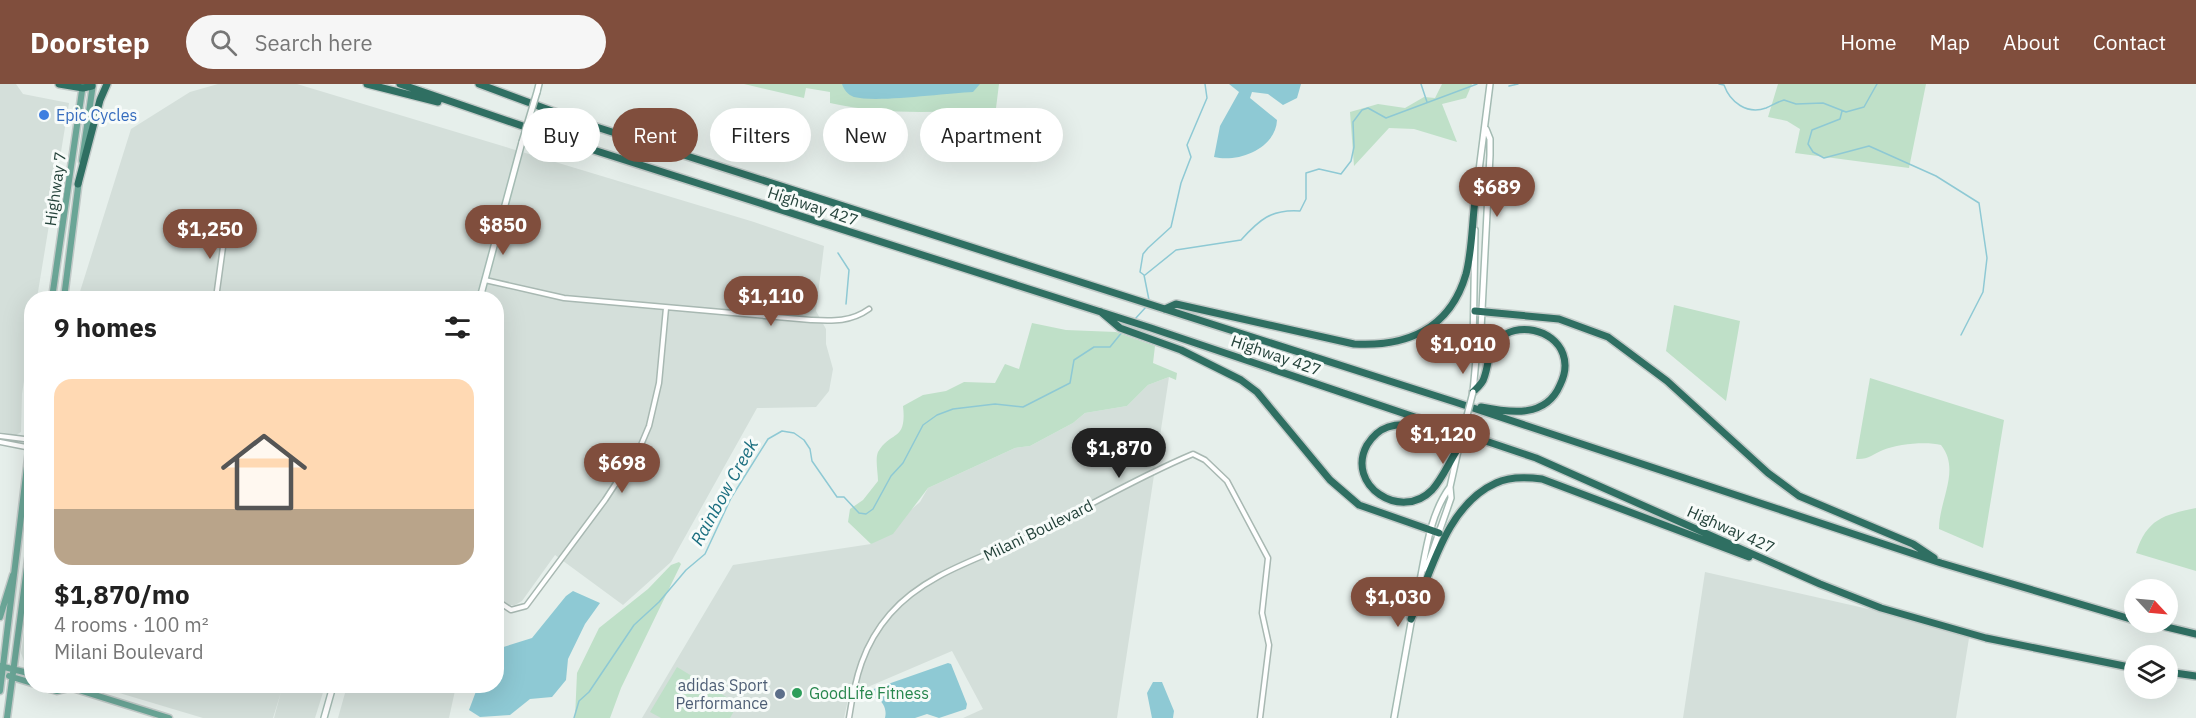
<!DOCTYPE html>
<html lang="en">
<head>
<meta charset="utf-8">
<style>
	:root { --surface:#fff; --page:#f6f6f6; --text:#222; --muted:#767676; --accent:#804e3d }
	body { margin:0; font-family:"IBM Plex Sans",sans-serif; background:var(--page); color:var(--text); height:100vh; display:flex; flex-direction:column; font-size:22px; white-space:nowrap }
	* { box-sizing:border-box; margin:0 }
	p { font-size:20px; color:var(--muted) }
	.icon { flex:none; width:33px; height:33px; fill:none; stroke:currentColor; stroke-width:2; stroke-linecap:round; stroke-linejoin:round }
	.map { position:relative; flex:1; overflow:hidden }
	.side { position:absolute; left:24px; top:207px; width:480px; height:402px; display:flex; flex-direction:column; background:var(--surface); border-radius:24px; box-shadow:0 6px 24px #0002 }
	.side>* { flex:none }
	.top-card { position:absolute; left:522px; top:24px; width:570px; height:54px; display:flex; gap:12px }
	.needle { width:39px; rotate:116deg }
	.buttons { position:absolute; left:2124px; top:495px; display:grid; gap:12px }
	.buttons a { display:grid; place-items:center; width:54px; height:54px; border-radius:50%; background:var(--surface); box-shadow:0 6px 24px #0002; font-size:30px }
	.price { position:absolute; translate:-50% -51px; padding:0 14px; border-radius:21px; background:var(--accent); color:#fff; font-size:20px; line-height:39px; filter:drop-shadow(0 2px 3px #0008) }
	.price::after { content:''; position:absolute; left:50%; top:36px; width:18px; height:14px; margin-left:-9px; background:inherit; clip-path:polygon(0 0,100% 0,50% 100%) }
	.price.on { background:#222; color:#fff }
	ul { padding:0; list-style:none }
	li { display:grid; align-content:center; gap:12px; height:318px; padding:0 30px }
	li span { display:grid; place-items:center; height:186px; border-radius:18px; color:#555 }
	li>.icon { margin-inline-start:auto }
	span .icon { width:108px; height:108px; fill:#fffc; stroke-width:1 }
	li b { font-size:26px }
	h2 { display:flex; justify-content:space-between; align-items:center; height:72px; padding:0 30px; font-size:26px }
	.tag { padding:0 21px; border-radius:27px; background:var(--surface); box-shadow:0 6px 24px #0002; font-size:21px; line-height:54px }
	.tag.on { background:var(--accent); color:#fff }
	header { display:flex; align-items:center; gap:36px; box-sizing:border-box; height:84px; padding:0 30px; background:var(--accent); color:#fff }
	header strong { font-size:28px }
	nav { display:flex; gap:33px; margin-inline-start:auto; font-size:21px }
	.search { width:420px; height:54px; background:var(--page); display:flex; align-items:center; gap:15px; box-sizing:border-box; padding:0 21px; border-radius:33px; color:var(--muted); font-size:22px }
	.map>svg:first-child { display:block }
	.built { fill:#d4dfda }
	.green { fill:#bfe0c8 }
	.water { fill:#8ec9d4 }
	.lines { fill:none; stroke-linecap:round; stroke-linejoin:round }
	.stream { stroke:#8ec9d4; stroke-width:1.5 }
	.street-casing { stroke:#a8b8b2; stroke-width:7 }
	.secondary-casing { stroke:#a4bbb3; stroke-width:8 }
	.primary-casing { stroke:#c2cac8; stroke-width:9 }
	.highway-casing { stroke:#c2cac8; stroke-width:10 }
	.street { stroke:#fff; stroke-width:4 }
	.secondary { stroke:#fff; stroke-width:5 }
	.primary { stroke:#6aa596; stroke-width:6 }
	.highway { stroke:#2f6f62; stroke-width:7 }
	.secondary-bridge-casing { stroke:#a4bbb3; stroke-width:8; stroke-linecap:butt }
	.secondary-bridge { stroke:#fff; stroke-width:5 }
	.shop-dot { fill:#3f7fe0; stroke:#f7fbf9; stroke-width:2 }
	.leisure-dot { fill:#2e9e5b; stroke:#f7fbf9; stroke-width:2 }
	.service-dot { fill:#5c6f8a; stroke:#f7fbf9; stroke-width:2 }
	.labels { text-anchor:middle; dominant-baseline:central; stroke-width:6; stroke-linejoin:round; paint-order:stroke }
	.shop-label { font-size:16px; fill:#366cbe; stroke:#f7fbf9; text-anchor:start }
	.street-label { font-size:16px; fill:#24423a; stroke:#f7fbf9 }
	.service-label { font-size:16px; fill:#4e5e75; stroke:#f7fbf9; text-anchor:end }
	.leisure-label { font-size:16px; fill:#27864d; stroke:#f7fbf9; text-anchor:start }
	.water-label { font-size:18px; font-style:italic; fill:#1c6f80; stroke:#f7fbf9 }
</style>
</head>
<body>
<header>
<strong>Doorstep</strong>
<div class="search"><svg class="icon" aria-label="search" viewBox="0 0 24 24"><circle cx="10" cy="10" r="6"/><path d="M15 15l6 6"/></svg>Search here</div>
<nav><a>Home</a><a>Map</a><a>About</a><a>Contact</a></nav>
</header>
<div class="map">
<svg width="2196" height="634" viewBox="0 0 2196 634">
	<rect width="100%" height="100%" fill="#e6efeb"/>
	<path class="built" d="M0 0H16L23 10 69 19 37 214H32L31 251 22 310 21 348 16 351 0 348Z
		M218 0H297L754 138 824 162 816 227 826 245V260L833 285 829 307 816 323 757 324 671 478 623 521 555 471 522 517 515 521H497L496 214H78L131 45 190 8Z
		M1169 293 1117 634H963L983 625 952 567 849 611 844 634H642L733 481 871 460 920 418 928 404 1015 364 1030 362 1073 339 1085 329 1127 322 1148 301Z
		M1705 488 1970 548 1956 634H1683Z
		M31 496V582L25 580 21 569Z
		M96 602H325L315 634H274L281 608 273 634H203Z
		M347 602H456L449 634H338Z"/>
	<path class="green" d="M744 0H999L996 24C940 29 885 31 830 19V8L806 4 804 14Z
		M1442 0H1472L1466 14 1442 20 1457 58 1414 45 1389 44 1354 82 1350 28 1378 20 1405 24 1424 13 1435 14Z
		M1778 0H1926L1909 84 1795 69 1800 45 1787 37 1768 33Z
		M1674 221 1740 237 1726 317 1666 267Z
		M1032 239 1066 246 1116 248 1155 262 1153 279 1177 289 1176 296 1169 293 1148 301 1127 322 1085 329 1073 339 1030 362 1015 364 928 404 893 450 871 460 848 438 850 425 863 416 878 397C878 389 875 375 878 368 891 346 907 358 903 322L923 311 946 307 964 298 995 299 1005 280 1019 285Z
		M1870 294 2004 336 1983 464 1939 445C1939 416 1961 386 1941 361 1926 357 1898 360 1883 366 1873 370 1868 376 1856 375Z
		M2196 424V487L2136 469C2147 435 2163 431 2196 424Z
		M679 478 681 480 621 604 610 634H575L577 589 599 544 648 505 671 481Z
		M677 583 738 620 730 634H661L650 628Z"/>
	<path class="water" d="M842 0H980L973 8C945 9 877 19 854 13 848 11 844 6 842 0Z
		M1229 0H1301L1297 14 1283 21 1268 10 1252 8 1250 14 1277 36C1276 64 1239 79 1214 73L1220 42 1239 8Z
		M573 507 600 519 585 540 568 575 566 596 552 613 530 615 510 631 480 633 469 626 478 602H496L497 565 532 554 566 512Z
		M948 579 951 580 967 620 966 625 939 634 927 630 915 634H885C887 626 884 618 876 614L867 616 868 607Z
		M1153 598H1162L1174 627 1173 634H1152L1147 609Z"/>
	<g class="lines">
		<path class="stream" d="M1421 0 1427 18
			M1719 0 1724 1C1730 18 1747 31 1766 24 1773 21 1777 18 1784 16L1796 20 1823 19 1846 28 1864 23 1877 0
			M1509 2 1518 0
			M1842 27 1840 35 1812 46 1808 60 1813 68 1824 74 1869 62 1936 92 1979 119 1987 174 1983 208 1961 251
			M838 169 849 186 846 220
			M1145 191 1176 166 1241 156C1259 136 1271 125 1300 127L1306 115V89L1319 85 1341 90 1351 77 1354 63 1353 38 1362 26 1368 24 1386 34 1477 0
			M1149 216 1144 191 1140 188 1143 170 1148 164 1171 143 1181 99 1191 73 1187 61 1207 14 1205 0
			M1135 235 1146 223
			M574 634 579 617 589 608 634 541 659 518 686 486 705 470 731 414 768 355 782 347 794 349 804 356 810 365 812 377 837 413H844L859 429 866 430 873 425 891 392 903 379 923 341 937 331 953 325 995 320 1023 323 1070 299 1074 276 1094 263H1110L1123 247"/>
		<defs>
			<path id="street" d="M485 196 564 214 811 236C833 237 851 238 869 225
				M216 214 226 141
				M0 352 32 356
				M0 358 31 364
				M496 516 511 526 526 522 605 416 641 361 649 342 659 299 666 224
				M849 634C855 594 863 561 890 530 927 487 989 472 1038 448 1089 422 1140 392 1193 370L1205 376 1227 397 1268 474 1262 529 1269 561 1260 634"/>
			<path id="secondary" d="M537 8 539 0
				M1475 118 1490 0
				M1475 146 1473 264 1476 275
				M480 214 522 58
				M1473 308 1476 275 1480 265 1490 71V55L1486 45
				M1424 485 1429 477 1451 414 1450 403 1458 367
				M1416 515C1425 479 1427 434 1450 403
				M324 634 333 602
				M1394 634 1412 533"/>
			<path id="primary" d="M82 77 93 0
				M52 214 83 0
				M64 214 79 96
				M0 533 13 491
				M0 582 32 590
				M9 592 32 599
				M39 602 57 607 69 604
				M66 602 169 634
				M0 607 32 341
				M7 634 32 446"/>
			<path id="highway" d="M59 0 83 4 92 2
				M367 0 438 18
				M400 0 581 62 1151 244 1536 374 1820 500 1881 524 1986 554 2134 584
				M479 0 587 40 1455 318 1941 479 2134 536
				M78 100 100 16 107 0
				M1165 225 1176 220 1354 260C1407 263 1450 245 1466 190 1472 167 1472 140 1475 116
				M1475 227 1559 235 1608 253 1667 297 1768 389 1799 412 1913 460 1934 474
				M1101 228 1120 244 1181 266 1241 296 1257 308 1330 396 1359 421 1439 449
				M1473 308C1477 304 1483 299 1484 294 1489 281 1487 268 1498 256 1516 237 1554 245 1563 270 1567 281 1565 291 1560 301 1546 334 1511 329 1481 323
				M1456 350C1434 348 1410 336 1388 343 1379 346 1372 353 1367 361 1345 401 1401 438 1432 406 1443 394 1450 376 1459 363
				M1411 535C1431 489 1446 421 1496 399 1510 392 1527 393 1542 395L1749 473
				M2146 538 2196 550
				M2168 588 2196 592"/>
		</defs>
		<use href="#street" class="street-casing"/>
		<use href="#secondary" class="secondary-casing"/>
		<use href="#primary" class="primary-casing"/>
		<use href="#highway" class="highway-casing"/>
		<use href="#street" class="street"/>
		<use href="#secondary" class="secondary"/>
		<use href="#primary" class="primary"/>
		<use href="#highway" class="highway"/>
		<defs>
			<path id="secondary-bridge" d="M522 58 537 8
				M1459 363 1473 308"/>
		</defs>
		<use href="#secondary-bridge" class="secondary-bridge-casing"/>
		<use href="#secondary-bridge" class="secondary-bridge"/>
	</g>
	<circle class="shop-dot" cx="44" cy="31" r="6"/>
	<circle class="leisure-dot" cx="797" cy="609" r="6"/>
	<circle class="service-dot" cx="780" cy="610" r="6"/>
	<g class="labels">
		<g class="shop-label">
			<text x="56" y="31">Epic Cycles</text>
		</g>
		<g class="street-label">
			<text transform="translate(55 105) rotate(-82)">Highway 7</text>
			<text transform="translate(813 122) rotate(18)">Highway 427</text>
			<text transform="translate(1276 271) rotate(19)">Highway 427</text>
			<text transform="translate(1731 445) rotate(24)">Highway 427</text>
			<text transform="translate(1038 446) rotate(-26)">Milani Boulevard</text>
		</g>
		<g class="service-label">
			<text x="768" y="601">adidas Sport<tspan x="768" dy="18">Performance</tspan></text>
		</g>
		<g class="leisure-label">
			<text x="809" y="609">GoodLife Fitness</text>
		</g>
		<g class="water-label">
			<text transform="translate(724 408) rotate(-61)">Rainbow Creek</text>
		</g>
	</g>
</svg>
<div class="buttons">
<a><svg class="needle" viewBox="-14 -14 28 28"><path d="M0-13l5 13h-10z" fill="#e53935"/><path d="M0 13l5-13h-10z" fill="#767676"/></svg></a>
<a><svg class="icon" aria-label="layers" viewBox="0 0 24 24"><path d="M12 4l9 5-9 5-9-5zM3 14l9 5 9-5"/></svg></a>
</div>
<b class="price" style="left:1497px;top:134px">$689</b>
<b class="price" style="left:503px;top:172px">$850</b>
<b class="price" style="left:210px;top:176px">$1,250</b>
<b class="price" style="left:771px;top:243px">$1,110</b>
<b class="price" style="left:1463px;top:291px">$1,010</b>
<b class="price" style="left:1443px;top:381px">$1,120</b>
<b class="price on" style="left:1119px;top:395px">$1,870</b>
<b class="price" style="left:622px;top:410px">$698</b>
<b class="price" style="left:1398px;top:544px">$1,030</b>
<div class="top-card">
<a class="tag">Buy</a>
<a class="tag on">Rent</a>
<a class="tag">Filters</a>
<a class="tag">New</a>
<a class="tag">Apartment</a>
</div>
<section class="side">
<h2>9 homes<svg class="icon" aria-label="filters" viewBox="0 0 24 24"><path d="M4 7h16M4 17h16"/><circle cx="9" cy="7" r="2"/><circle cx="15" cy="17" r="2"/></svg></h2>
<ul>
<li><span style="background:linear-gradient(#ffd9b3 70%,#b9a48a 0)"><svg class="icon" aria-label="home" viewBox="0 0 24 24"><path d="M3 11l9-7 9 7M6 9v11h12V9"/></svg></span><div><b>$1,870/mo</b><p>4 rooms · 100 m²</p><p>Milani Boulevard</p></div></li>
</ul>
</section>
</div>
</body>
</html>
